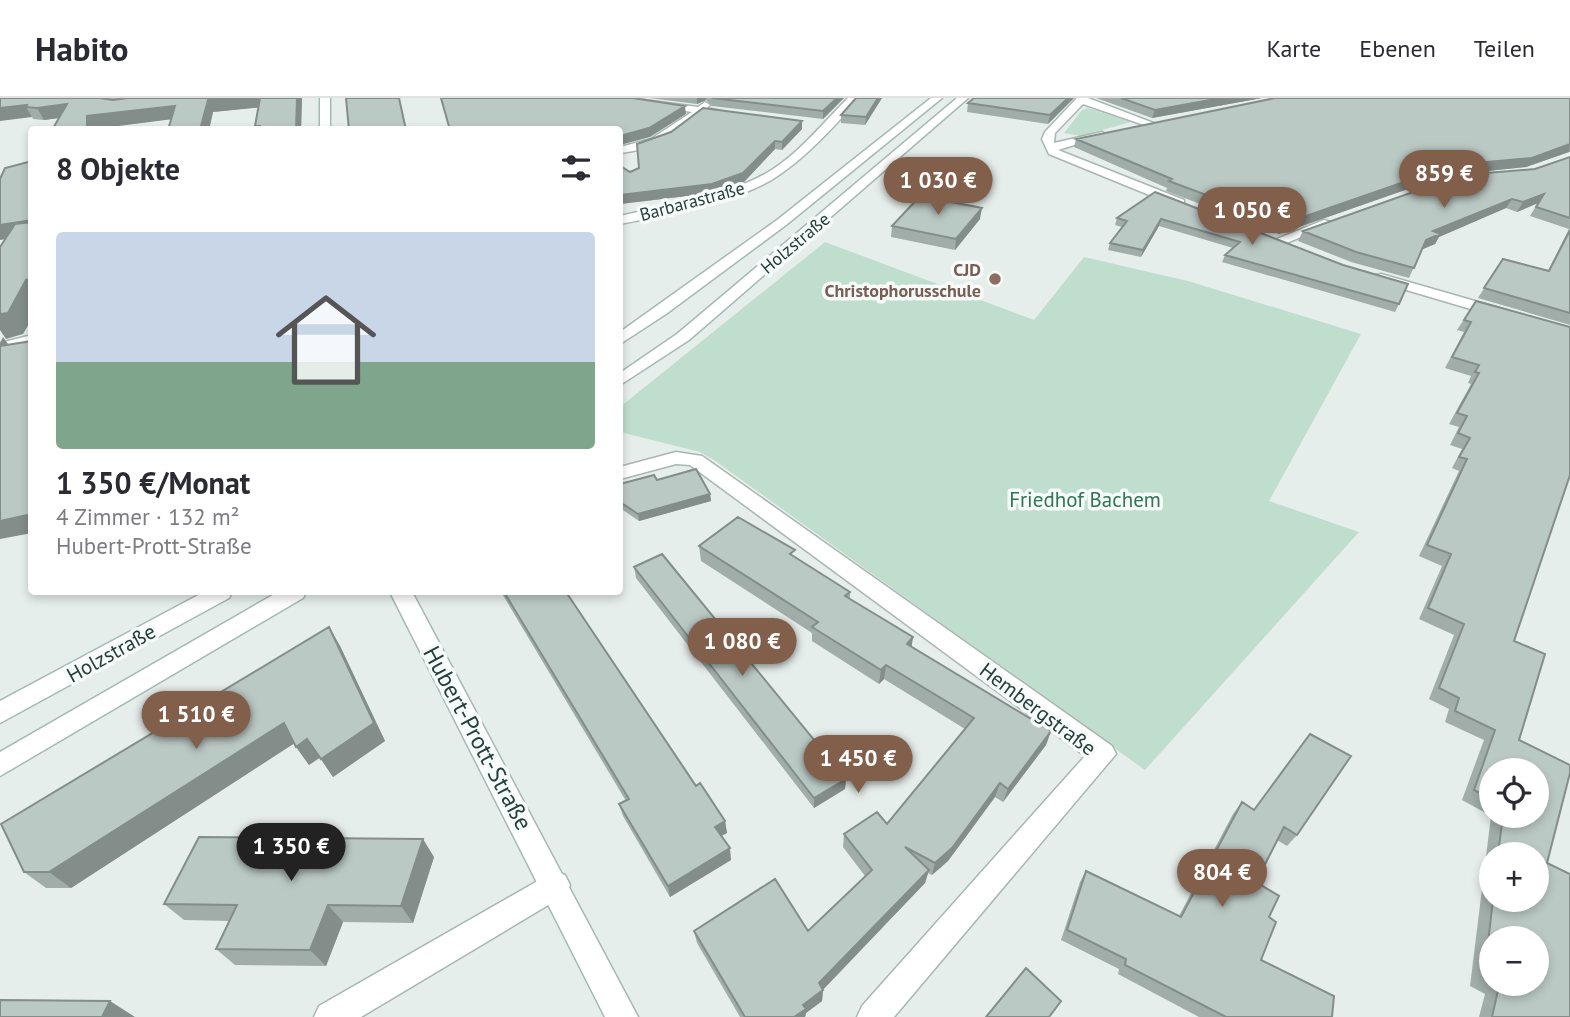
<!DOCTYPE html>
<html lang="de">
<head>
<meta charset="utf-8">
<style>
	:root { --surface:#fff; --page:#f7f7f7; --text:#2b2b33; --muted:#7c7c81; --line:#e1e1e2; --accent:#815f4a }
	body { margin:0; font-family:"PT Sans",sans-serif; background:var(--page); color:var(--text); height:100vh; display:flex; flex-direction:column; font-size:26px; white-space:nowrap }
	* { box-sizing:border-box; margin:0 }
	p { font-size:23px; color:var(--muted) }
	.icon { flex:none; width:38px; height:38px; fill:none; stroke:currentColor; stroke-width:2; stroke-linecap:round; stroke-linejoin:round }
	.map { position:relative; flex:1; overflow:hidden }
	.sheet { position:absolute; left:28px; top:28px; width:595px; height:469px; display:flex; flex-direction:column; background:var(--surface); border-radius:7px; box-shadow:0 4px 10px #0003 }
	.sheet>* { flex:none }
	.controls { position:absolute; left:1479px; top:660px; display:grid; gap:14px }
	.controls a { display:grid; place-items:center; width:70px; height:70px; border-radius:50%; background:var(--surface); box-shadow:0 4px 10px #0003; font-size:35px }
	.price { position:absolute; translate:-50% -60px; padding:0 16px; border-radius:24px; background:var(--accent); color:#fff; font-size:23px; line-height:46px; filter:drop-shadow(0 2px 4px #0008) }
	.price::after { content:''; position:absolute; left:50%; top:42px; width:21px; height:16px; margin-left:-10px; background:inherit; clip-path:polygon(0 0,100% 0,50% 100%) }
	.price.active { background:#222; color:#fff }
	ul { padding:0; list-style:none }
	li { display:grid; align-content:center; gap:14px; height:371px; padding:0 28px }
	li+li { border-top:2px solid var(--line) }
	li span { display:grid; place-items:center; height:217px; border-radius:7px; color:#555 }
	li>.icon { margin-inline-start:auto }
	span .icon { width:126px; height:126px; fill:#fffc; stroke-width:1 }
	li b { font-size:30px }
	h2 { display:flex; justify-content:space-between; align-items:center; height:84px; padding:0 28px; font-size:30px }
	header { display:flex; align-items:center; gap:42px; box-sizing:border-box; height:98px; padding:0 35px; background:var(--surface); border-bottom:2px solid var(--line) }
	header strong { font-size:33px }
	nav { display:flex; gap:38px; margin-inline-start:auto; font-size:24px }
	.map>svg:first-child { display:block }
	.green { fill:#c0decd }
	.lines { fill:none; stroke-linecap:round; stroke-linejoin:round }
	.street-casing { stroke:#a8b6b4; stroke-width:3 }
	.secondary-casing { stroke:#a5b9b5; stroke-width:3 }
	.street { fill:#fff; fill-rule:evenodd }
	.secondary { fill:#fff; fill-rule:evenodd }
	.wall { fill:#a1ada9; fill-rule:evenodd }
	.shaded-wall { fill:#838d8a }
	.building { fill:#bbc9c5; stroke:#838d8a; stroke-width:2 }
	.education-dot { fill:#8d6e63; stroke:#f6faf9; stroke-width:2.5 }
	.labels { text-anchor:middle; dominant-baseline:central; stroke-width:7; stroke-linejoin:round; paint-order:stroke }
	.far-street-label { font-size:18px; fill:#253f3d; stroke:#f6faf9 }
	.far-education-label { font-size:18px; font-weight:bold; fill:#785e54; stroke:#f6faf9; text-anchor:end }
	.park-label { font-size:21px; fill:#317457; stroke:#f6faf9 }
	.street-label { font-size:21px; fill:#253f3d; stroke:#f6faf9 }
	.near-street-label { font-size:24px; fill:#253f3d; stroke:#f6faf9 }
</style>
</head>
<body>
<header>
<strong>Habito</strong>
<nav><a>Karte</a><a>Ebenen</a><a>Teilen</a></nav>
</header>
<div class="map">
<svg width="1570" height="919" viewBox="0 0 1570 919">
	<rect width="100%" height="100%" fill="#e6eeec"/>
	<path class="green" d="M1088 10 1131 24 1081 38 1064 35 1082 12Z
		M825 144 1034 222 1084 159 1188 183 1361 236 1269 403 1359 434 1145 672 714 362 700 354 620 334V309Z"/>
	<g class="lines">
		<defs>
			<path id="street" d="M600 0H628L698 9 705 4 710 7 707 10 734 16 729 19 703 16C680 38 652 52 620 55V49L651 41 692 14Z
				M848 0H859C835 28 805 61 773 81 733 105 666 117 620 126V118C667 107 722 100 765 76 797 58 822 26 848 0Z
				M1077 0H1088L1156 26 1147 28 1083 6 1055 35 1054 45 1102 34 1107 37 1058 52 1184 102V108H1176L1049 56 1042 41 1045 34Z
				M1324 122 1335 125 1284 146 1272 143Z
				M1381 176 1506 212 1509 215 1501 220 1376 183V177Z
				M32 237V247L0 255V245Z
				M676 354 702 358 1112 648 1116 656 894 919H857L862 908 1085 658 690 367 676 366 620 381V369Z
				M555 773 565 777 570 787 565 797 361 919H314L319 908Z"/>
			<path id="secondary" d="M320 0H330V32H320Z
				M931 0H942L786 127 666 216 620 246V234L777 122Z
				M957 0H968L689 242 620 287V275L677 236Z
				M204 494H232L229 500 0 625V603Z
				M278 494H306L303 500 0 678V654Z
				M390 494H412L638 919H605Z"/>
		</defs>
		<use href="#street" class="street-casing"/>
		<use href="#secondary" class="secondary-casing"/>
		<use href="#street" class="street"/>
		<use href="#secondary" class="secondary"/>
	</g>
	<path class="wall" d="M0 0 114 2 104 0H302L301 32H256L255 28 258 9 213 14 209 32H168L171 21 93 30V32H52L59 20 44 22 33 21 32 19Z
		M649 0H844L823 21 712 8 706 2 697 6Z
		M882 0 865 27 841 25V17Z
		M974 0H1074L1048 26 967 14 968 5Z
		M1096 0H1262L1152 20Z
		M1570 0V54H1569L1526 69 1448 77 1279 136 1166 93 1167 90 1074 49 1076 41Z
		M802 23V31L782 52 775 51 744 84 712 95 620 106V54L622 69 630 74Z
		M1570 59V227L1478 200 1503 161 1548 173 1569 131 1530 118 1538 105 1517 114 1506 110 1439 139 1435 146 1422 151 1409 180 1351 164 1298 143 1303 133 1535 71Z
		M1155 94 1399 206 1395 214 1222 164 1225 157 1233 150 1159 128 1141 159 1108 152 1110 145 1122 129 1115 127 1117 120Z
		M980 121 955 152 891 139 892 128Z
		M1476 203 1570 229V377L1514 543 1545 556 1519 642 1570 667V675L1547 765 1570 776V919H1479L1485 896 1470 888 1491 718 1462 702 1484 642 1445 624 1449 611 1429 601 1454 537 1419 521 1442 468 1419 458 1459 373 1452 370 1462 351 1450 347 1459 329 1449 326 1471 286 1468 285 1471 278 1445 270 1464 234 1457 232ZM1491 672H1536V718H1491ZM1491 756H1536V802H1491ZM1491 840H1536V886H1491Z
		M657 382 710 396 711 403 639 423 620 410V386Z
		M699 448 795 459 850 494V501L913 539 911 549 1051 633 1046 647 1003 704 995 699 948 763 932 777 928 775 925 785 823 891 822 903 806 915 805 919H740L697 845 694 833H808L865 778 843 749 844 736 887 726 965 631 884 581 879 586 812 543V535L701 463Z
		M634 469 846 681 845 691 814 710 636 480Z
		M501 494H566L696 688 725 723 727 735 721 738 731 762 670 799 623 718 619 706 626 703Z
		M329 529 340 548 385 643 333 679 320 660 309 667 294 645 71 790H46L24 774Z
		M1242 704 1297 737 1287 748 1277 742 1256 784 1269 819 1261 862 1332 919H1199L1118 876 1119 871 1061 842 1080 784 1086 773 1179 818 1233 716Z
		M434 759 413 825 343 824 326 868 235 867 216 851 229 823 184 822 164 806Z"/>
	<path class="shaded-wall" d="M229 0H261L265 9 213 14 209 32H200L208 2Z
		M297 0H302L301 32H296Z
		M697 0H706V2L697 6Z
		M837 0H844L823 21V13Z
		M878 0H882L865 27 866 19Z
		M1068 0H1074L1048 26 1050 17Z
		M1221 0H1262L1152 20 1155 12Z
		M67 6 74 18 44 22 37 10Z
		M27 7 26 9 32 19 0 23V10Z
		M175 8 181 20 87 32V18Z
		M685 8 686 16 650 39 620 47V38Z
		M802 23V31L782 52V44Z
		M775 43V51L744 84 712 95 620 106V97Z
		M1570 46 1569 54 1526 69 1448 77 1279 136 1283 126 1453 67Z
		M1544 96 1538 105 1517 114 1523 104Z
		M1512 101 1506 110 1439 139 1435 146 1421 152 1426 142 1433 133Z
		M982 110 980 121 955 152 956 141Z
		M1161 121 1159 128 1141 159 1143 152Z
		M32 122V137L0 142V127Z
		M32 181V221L23 236 6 241 0 232V211L26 182Z
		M3 239 14 254 0 251V245Z
		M710 396 711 403 639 423 638 416Z
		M32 416V435L0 441V423Z
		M329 529 340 548 385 643 333 679 321 661Z
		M913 539 911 553 907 546Z
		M886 567 884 581 879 586 881 572Z
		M284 625 298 643 71 790 49 774Z
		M1051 633 1046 647 1003 704 1008 691Z
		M307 641 320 659 309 667 296 649Z
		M846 681 845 691 814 710V700Z
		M1000 685 995 699 948 763 932 777 935 765Z
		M725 723 727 735 717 740 715 729Z
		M423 741 434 759 413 825 401 808Z
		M730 750 731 762 670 799 668 788Z
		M929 772 925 785 821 894 823 892 822 903 806 915 805 919H794L819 885Z
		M328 807 343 824 326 868 310 852Z
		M110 903 135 919H102Z"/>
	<path class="building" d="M0 0H100L113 2 127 0H229L208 2 200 32H168L175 8 87 18V32H52L67 6 37 10 26 9 27 7 0 10Z
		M260 0H297L296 32H260V28H255Z
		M346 0H399L406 32H349Z
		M441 0H633L685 8 649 30 620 38V32H450Z
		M712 0H837L823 13Z
		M856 0H878L866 19 841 17Z
		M974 0H1068L1050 17 968 5Z
		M1121 0H1221L1155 12Z
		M1275 0H1570V46L1532 60 1453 67 1283 126 1169 83 1172 81 1076 41Z
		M703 10 802 23 782 44 775 43 743 75 712 86 620 97V54L622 69 630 74 639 70 637 46 671 34Z
		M1570 59V120L1536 109 1544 96 1523 104 1512 101 1433 133 1440 136 1426 142 1414 170 1356 154 1303 133 1461 77 1535 71Z
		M32 63V122L0 127V81L5 70Z
		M1155 94 1343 167 1408 186 1399 206 1225 157 1240 144 1161 121 1143 152 1110 145 1127 123 1117 120Z
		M920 98 982 110 956 141 892 128Z
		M32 124V181L26 182 8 215 0 216V149L15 126Z
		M1570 132V215L1484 190 1503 161 1549 173Z
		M1476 203 1570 229V377L1514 543 1545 556 1519 642 1570 667V675L1547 765 1570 776V919H1492L1499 888 1495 886H1536V840H1491V883L1484 879 1493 802H1536V756H1498L1503 718H1536V672H1491V701L1474 692 1495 632 1455 613 1459 600 1439 590 1464 526 1428 510 1451 456 1427 447 1467 361 1459 359 1470 340 1458 335 1467 318 1457 315 1479 275 1475 274 1479 267 1452 259 1471 224 1464 222Z
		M32 243V416L0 423V248Z
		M696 371 710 396 638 416 620 404V386L654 377 657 382Z
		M738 419 795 452 790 456 850 494 845 498 913 539 907 546 1051 633 1008 691 1000 685 952 750 935 765 905 749 929 772 819 885 823 892 803 907 806 911 794 919H745L694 833 775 781 808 833 872 772 844 736 877 714 887 726 974 620 886 567 881 572 812 529 818 524 699 448Z
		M662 456 846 681 814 700 634 469Z
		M504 494H566L696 688 700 685 725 723 715 729 730 750 668 788 619 706 629 701Z
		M329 529 374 625 321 661 307 641 296 649 284 625 49 774H24L1 726Z
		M1310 636 1351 658 1297 737 1284 729 1256 784 1279 798 1269 819 1276 824 1261 862 1334 898 1332 919H1226L1125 867 1126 861 1067 832 1086 773 1181 819 1242 704 1254 712Z
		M199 739 423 741 401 808 328 807 310 852 216 851 237 807 164 806Z
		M1026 870 1061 903 1049 919H986Z
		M0 902 110 903 102 919H0Z"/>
	<circle class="education-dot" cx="995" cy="181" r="7"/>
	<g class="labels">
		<g class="far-street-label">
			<text transform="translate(692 103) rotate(-15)">Barbarastraße</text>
			<text transform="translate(795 145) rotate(-40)">Holzstraße</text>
		</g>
		<g class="far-education-label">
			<text x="981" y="171">CJD<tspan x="981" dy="21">Christophorusschule</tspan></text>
		</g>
		<g class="park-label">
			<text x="1085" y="401">Friedhof Bachem</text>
		</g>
		<g class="street-label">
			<text transform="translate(111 555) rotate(-29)">Holzstraße</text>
			<text transform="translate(1038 611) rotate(37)">Hembergstraße</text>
		</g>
		<g class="near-street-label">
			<text transform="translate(478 640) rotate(62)">Hubert-Prott-Straße</text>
		</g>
	</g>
</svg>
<div class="controls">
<a><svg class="icon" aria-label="locate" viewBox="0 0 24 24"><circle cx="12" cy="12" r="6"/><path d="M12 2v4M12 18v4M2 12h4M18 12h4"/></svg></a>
<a>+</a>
<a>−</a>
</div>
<b class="price" style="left:1444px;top:112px">859 €</b>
<b class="price" style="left:938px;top:119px">1 030 €</b>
<b class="price" style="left:1252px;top:149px">1 050 €</b>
<b class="price" style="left:742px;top:580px">1 080 €</b>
<b class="price" style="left:196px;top:653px">1 510 €</b>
<b class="price" style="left:858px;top:697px">1 450 €</b>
<b class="price active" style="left:291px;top:785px">1 350 €</b>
<b class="price" style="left:1222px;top:811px">804 €</b>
<section class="sheet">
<h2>8 Objekte<svg class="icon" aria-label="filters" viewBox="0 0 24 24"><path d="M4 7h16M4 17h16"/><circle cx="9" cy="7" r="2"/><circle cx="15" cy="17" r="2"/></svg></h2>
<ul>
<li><span style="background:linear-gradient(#c9d6e8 60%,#7fa58c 0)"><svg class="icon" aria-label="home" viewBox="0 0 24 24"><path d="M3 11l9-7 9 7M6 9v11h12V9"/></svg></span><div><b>1 350 €/Monat</b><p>4 Zimmer · 132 m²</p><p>Hubert-Prott-Straße</p></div></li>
</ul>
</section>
</div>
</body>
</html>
